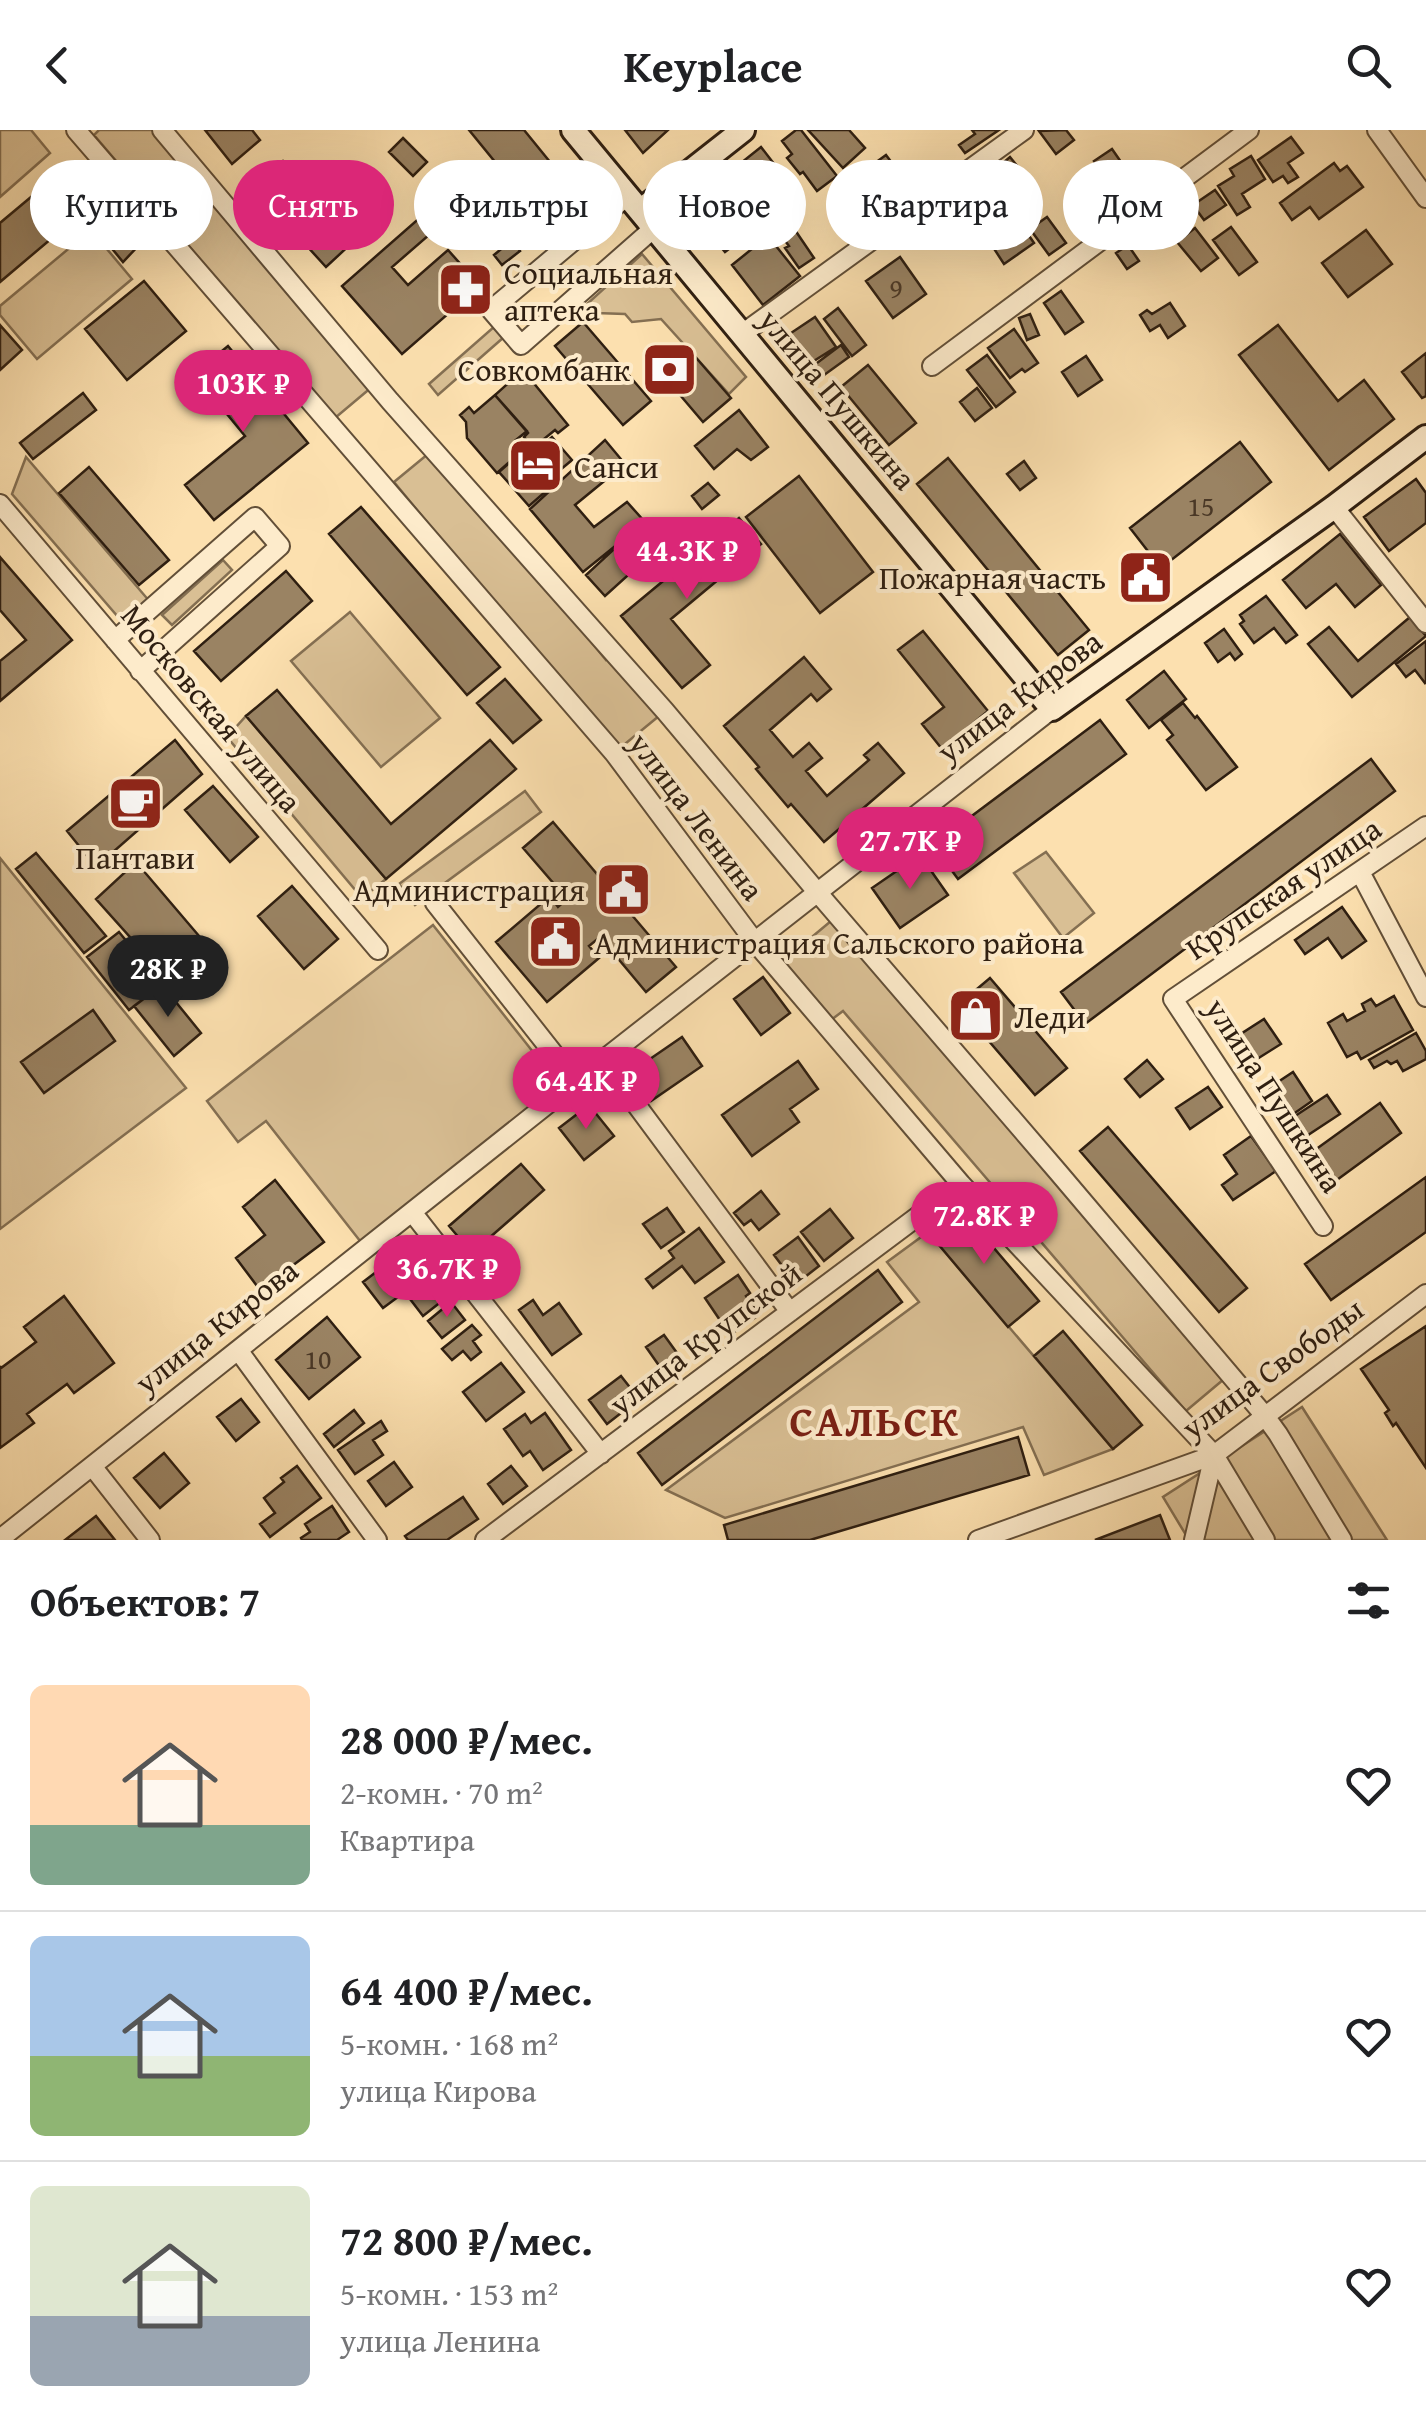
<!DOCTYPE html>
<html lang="ru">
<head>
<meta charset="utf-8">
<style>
	:root { --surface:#fff; --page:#f6f6f6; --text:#202124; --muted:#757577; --line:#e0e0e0; --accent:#db2777 }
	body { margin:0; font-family:"Gentium Book Plus",serif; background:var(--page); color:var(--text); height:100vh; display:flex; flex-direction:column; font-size:38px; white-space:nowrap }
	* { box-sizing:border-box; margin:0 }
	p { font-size:32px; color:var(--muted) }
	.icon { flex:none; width:55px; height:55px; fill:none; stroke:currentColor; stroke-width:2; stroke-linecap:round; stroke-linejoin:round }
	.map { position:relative; height:1410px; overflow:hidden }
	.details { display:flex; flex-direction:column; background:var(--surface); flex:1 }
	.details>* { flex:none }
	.guide { position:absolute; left:30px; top:30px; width:1368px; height:90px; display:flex; gap:20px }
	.price { position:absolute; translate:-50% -85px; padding:0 22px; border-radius:35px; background:var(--accent); color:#fff; font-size:32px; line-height:65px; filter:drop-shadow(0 2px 5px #0008) }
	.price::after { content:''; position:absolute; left:50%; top:60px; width:30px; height:22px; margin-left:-15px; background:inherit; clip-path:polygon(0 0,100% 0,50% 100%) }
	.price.current { background:#222; color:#fff }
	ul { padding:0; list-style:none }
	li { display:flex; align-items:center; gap:30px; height:250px; padding:0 30px }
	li+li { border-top:2px solid var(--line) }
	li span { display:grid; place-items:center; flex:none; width:280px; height:200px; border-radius:15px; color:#555 }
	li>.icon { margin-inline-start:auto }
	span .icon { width:120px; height:120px; fill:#fffc; stroke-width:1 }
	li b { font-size:42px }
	h2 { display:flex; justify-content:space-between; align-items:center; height:120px; padding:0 30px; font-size:42px }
	.chip { padding:0 35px; border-radius:45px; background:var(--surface); box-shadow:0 10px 40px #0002; font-size:35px; line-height:90px }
	.chip.current { background:var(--accent); color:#fff }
	header { display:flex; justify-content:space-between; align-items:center; height:130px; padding:0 30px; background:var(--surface); font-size:45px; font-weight:800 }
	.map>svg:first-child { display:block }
	.green { fill:#d9bf94; stroke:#846f52; stroke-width:2.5 }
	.building { fill:#9a8363; stroke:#2f1f11; stroke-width:2.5 }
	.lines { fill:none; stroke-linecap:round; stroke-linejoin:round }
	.street-casing { stroke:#624f38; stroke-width:22 }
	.secondary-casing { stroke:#2f1f11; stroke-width:28 }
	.street { stroke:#fdebcb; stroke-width:18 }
	.secondary { stroke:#fdebcb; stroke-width:22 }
	.labels { text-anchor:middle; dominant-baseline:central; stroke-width:8; stroke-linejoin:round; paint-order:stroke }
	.number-label { font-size:28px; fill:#4a3826 }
	.poi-label { font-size:32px; fill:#2f1f11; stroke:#fdebcb; text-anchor:start }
	.street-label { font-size:32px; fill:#2f1f11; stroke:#fdebcb }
	.district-label { font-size:42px; font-weight:bold; letter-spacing:2.5px; fill:#7a1f14; stroke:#fdebcb }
</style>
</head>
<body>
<header><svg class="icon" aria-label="back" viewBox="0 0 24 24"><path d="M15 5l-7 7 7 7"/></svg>Keyplace<svg class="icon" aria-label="search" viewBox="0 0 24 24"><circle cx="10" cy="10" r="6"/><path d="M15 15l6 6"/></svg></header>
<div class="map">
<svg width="1426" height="1410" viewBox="0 0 1426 1410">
	<rect width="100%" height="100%" fill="#fce0af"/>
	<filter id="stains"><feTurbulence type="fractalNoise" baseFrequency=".002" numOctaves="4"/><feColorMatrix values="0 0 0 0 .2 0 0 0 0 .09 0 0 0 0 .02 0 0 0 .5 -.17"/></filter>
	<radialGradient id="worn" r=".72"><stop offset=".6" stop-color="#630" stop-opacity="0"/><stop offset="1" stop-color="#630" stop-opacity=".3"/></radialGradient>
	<path class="green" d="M0 0H31L50 23 0 67Z
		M99 0H156L373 256 335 288 94 5Z
		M91 100 132 149 37 229 0 185V176Z
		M642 124 746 247 729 264 661 189 632 192 625 184 596 183 587 174Z
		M495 196 504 207 438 265 429 254Z
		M434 319 606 530 615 523 665 581 614 623 576 573 394 352Z
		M26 327 151 473 125 495 12 364Z
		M223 430 232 440 172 495 162 485Z
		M350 482 440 588 381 637 291 531Z
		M246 586 386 749 362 768 227 607Z
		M525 661 541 682 415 775 399 754Z
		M1046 722 1094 783 1063 808 1014 743Z
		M0 728 186 958 0 1099Z
		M831 791 1224 1249 1186 1281 843 881 831 890 782 832Z
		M433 795 563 960 364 1116 266 991 238 1012 207 971Z
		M928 1102 1113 1319 1044 1345 1023 1297 725 1388 666 1360 919 1172 887 1132Z
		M1302 1277 1387 1410H1189L1163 1367Z"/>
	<path class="building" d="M205 0H252L260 10 232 34Z
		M469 0H524L581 70 548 97Z
		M625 0H668L643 23Z
		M796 0H801L837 46 817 61 803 42 800 44 787 28 792 24 782 11Z
		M808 0H849L865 18 843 38Z
		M972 0H999L965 23 959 15 975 4Z
		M1066 0 1074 10 1056 24 1039 1Z
		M1291 7 1303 23 1288 33 1298 47 1288 53 1283 46 1273 52 1258 30Z
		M403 8 427 32 413 46 389 22Z
		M761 17 778 39 765 49 786 75 725 122 708 101 747 71 726 45Z
		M1112 19 1137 55 1106 77 1104 74 1094 81 1085 68 1094 63 1087 53 1102 43 1094 31Z
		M886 25 904 49 888 61 892 65 878 75 857 46Z
		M1251 26 1265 49 1242 64 1250 77 1237 85 1218 56 1234 46 1230 39Z
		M1010 27 1029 51 1008 67 990 44Z
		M283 31 355 110 326 137 254 58Z
		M1334 33 1340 41 1347 36 1363 57 1319 89 1310 77 1292 90 1280 73Z
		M68 36 97 70 0 152V93Z
		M976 37 999 66 989 74 984 68 975 75 956 52Z
		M1215 60 1226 75 1204 90 1193 75Z
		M850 62 866 85 851 96 834 72Z
		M934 69 947 90 926 103 913 82Z
		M105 70 141 113 123 132 86 87Z
		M1008 75 1034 113 1004 134 978 94Z
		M431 78 444 92 392 137 408 155 448 120 480 156 402 224 342 156Z
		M1047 87 1066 113 1049 125 1030 99Z
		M1231 97 1257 132 1239 145 1213 110Z
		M1195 98 1218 128 1201 141 1177 112Z
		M795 100 814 128 799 138 785 118 789 116 783 108Z
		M1366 100 1392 134 1348 167 1322 133Z
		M768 106 800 146 763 175 732 135Z
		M512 110 520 121 502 135 494 125Z
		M1128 115 1139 131 1127 139 1116 123Z
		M900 127 926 164 893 188 866 151Z
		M144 151 186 201 127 250 85 199Z
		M1061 161 1083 192 1065 204 1044 173Z
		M1170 173 1185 196 1168 208 1160 195 1150 201 1140 185 1147 180 1152 184Z
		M838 178 866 215 852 226 824 189Z
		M1030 184 1039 205 1027 210 1019 188Z
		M815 187 836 217 809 234 800 221 793 226 782 209Z
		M583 192 651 271 623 295 555 216Z
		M0 195 22 220 0 240Z
		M1278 195 1338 271 1364 250 1394 289 1329 340 1239 225Z
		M1014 199 1038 233 1025 242 1022 239 1010 248 988 218Z
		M685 215 731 268 703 292 657 238Z
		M841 215 849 227 813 253 805 242Z
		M228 216 308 313 214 390 185 355 245 306 194 244Z
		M1426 223V266L1422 268 1402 242Z
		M987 225 1015 262 996 277 967 240Z
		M1086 226 1102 250 1078 266 1062 242Z
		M868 235 916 293 889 315 841 257Z
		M523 240 568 295 558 303 555 300 533 318 524 307 528 303 495 265Z
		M977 258 992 278 975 291 960 272Z
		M83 263 96 280 33 329 20 313Z
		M495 265 527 301 516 310 524 319 497 343 467 308 466 292 460 285 469 277 474 283Z
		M739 280 768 317 751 330 737 319 714 339 695 316Z
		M552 307 572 330 548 350 553 355 529 376 499 342 522 322 527 328Z
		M605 310 625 334 575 375 594 397 627 372 645 392 583 442 530 379Z
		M1240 312 1271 352 1161 438 1130 398Z
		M948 328 1089 500 1058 525 917 354Z
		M1024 331 1036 348 1020 360 1007 344Z
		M89 337 169 430 139 455 59 363Z
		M799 346 873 442 820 483 746 387Z
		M1416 349 1426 363V393L1389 421 1364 387Z
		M708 353 719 365 702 379 692 366Z
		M361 377 500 537 467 565 329 404Z
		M739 388 761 414 671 489 710 535 682 558 621 486Z
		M1340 404 1381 455 1355 477 1336 454 1306 478 1283 450Z
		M627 407 647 428 605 466 586 445Z
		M0 427 72 510 0 571V531L26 510 0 480Z
		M286 441 312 471 221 551 194 521Z
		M1266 466 1297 505 1286 513 1274 498 1254 513 1240 494 1244 491 1240 485Z
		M1410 487 1426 506 1352 567 1308 514 1329 497 1358 531Z
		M1224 499 1242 524 1235 530 1230 523 1218 532 1205 513Z
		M923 501 988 581 942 619 922 594 944 577 898 520Z
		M1426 511V552L1425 553 1415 540 1406 547 1396 534Z
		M804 527 831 559 817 571 811 564 770 600 793 627 809 613 822 628 806 641 827 666 869 630 864 625 878 613 904 643 824 712 791 674 788 677 756 639 759 637 724 596Z
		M1164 541 1186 569 1149 598 1127 570Z
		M505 549 541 590 513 613 477 573Z
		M277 560 391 694 490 610 516 639 386 749 246 586Z
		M1183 573 1195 588 1197 586 1237 637 1206 660 1167 610 1173 605 1161 590Z
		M1100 590 1126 624 958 749 933 715Z
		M175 610 202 644 96 737 67 701Z
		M1371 629 1395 661 1085 894 1061 862Z
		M213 656 258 707 230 732 185 680Z
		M553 692 602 750 617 737 641 764 625 777 676 837 646 862 600 807 589 816 599 828 547 872 496 812 550 766 558 777 567 769 523 718Z
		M36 723 106 806 84 823 16 739Z
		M920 725 948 765 900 798 872 758Z
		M136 732 205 813 164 845 96 769Z
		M292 756 338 809 304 839 258 786Z
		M1342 777 1366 811 1342 828 1328 808 1305 824 1295 810Z
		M119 802 162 855 129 880 87 827Z
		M763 847 790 883 761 905 734 869Z
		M990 848 1067 938 1035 965 958 875Z
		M162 855 201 903 174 926 134 876Z
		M1394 866 1413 900 1361 929 1357 922 1347 927 1328 893 1343 884 1347 891 1365 881 1362 874 1371 869 1376 876Z
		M93 880 115 911 44 963 21 932Z
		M1264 889 1281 914 1249 934 1233 909Z
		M1416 903 1426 921V929L1403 941 1397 931 1391 934 1387 931 1374 938 1369 930Z
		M682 907 702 936 651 971 631 942Z
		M1147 930 1163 949 1140 967 1125 949Z
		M798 931 818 959 790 979 799 992 752 1026 722 985Z
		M1293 942 1312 971 1289 987 1269 958Z
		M1208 957 1222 977 1190 999 1176 978Z
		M1327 965 1340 984 1305 1007 1292 988Z
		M1380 973 1401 1003 1330 1055 1308 1025Z
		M589 975 614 1006 584 1030 559 998Z
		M1108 997 1247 1158 1219 1182 1080 1021Z
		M1251 1006 1276 1041 1233 1070 1222 1055 1237 1044 1224 1025Z
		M521 1034 544 1060 472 1123 449 1096Z
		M1426 1047V1102L1331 1170 1305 1134Z
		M275 1050 324 1112 260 1160 236 1128 265 1105 243 1077Z
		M761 1061 779 1084 759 1100 751 1090 744 1095 734 1083Z
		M959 1077 1039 1171 1008 1197 928 1102Z
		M667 1078 684 1102 661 1118 643 1094Z
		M830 1079 853 1108 824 1131 801 1102Z
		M699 1098 724 1132 695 1153 682 1136 653 1158 646 1149 674 1128 669 1121Z
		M798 1107 819 1136 796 1154 774 1125Z
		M405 1120 425 1147 383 1178 363 1152Z
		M878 1140 902 1172 662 1355 638 1323Z
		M738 1145 750 1163 746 1166 759 1185 730 1205 705 1168Z
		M434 1150 447 1167 423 1186 410 1169Z
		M64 1166 114 1233 74 1263 67 1254 27 1284 34 1293 0 1318V1236L1 1238 36 1212 24 1197Z
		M533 1170 543 1185 559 1173 581 1204 552 1225 519 1180Z
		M451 1172 465 1190 442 1208 428 1191Z
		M327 1187 360 1227 309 1269 276 1230Z
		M472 1195 481 1205 473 1211 481 1222 471 1230 463 1221 452 1230 442 1219Z
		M1426 1196V1338L1396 1293 1393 1296 1385 1283 1389 1280 1361 1239Z
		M1063 1201 1142 1295 1113 1319 1034 1226Z
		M664 1205 685 1234 667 1247 646 1217Z
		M501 1233 524 1262 486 1291 463 1262Z
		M621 1246 639 1269 607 1294 589 1270Z
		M241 1269 259 1292 236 1311 217 1287Z
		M354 1280 364 1293 334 1317 324 1304Z
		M545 1283 571 1320 543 1340 530 1321 523 1326 504 1299 525 1284 531 1293Z
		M381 1291 387 1301 373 1310 383 1325 355 1344 338 1320Z
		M1018 1307 1029 1345 810 1410H728L724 1395Z
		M164 1323 189 1353 160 1378 134 1348Z
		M394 1332 412 1357 386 1376 368 1351Z
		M297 1336 321 1368 270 1407 260 1394 275 1383 264 1368 284 1352 281 1348Z
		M511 1336 527 1356 503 1374 488 1354Z
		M463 1367 478 1389 447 1410H408L405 1406Z
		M332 1376 349 1402 337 1410H302L301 1408 310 1402 305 1394Z
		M1160 1385 1170 1410H1095Z
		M96 1386 115 1410H65Z"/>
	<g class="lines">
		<defs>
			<path id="street" d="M76 0 614 623 755 812 961 1054 1214 1325 1265 1410
				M162 0 390 271 665 581 818 763 1058 1042 1265 1286 1278 1304 1342 1410
				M1377 0 1426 68
				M627 66 491 180 521 215 654 98
				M742 204 1024 0
				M932 236 1249 0
				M0 374 378 820
				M1334 377 1426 493
				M115 510 255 387 280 416 140 541
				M1360 742 1426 867
				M435 773 576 952
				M603 930 790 1182
				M412 1082 601 1324
				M1323 1096 1173 869 1426 696
				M238 1220 377 1410
				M92 1336 150 1410
				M0 1409 603 930 1052 579
				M485 1410 961 1054
				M978 1410 1214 1325 1426 1164
				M1194 1410 1214 1325"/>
			<path id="secondary" d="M573 0 1052 579 1334 377 1426 307
				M640 81 743 0"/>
		</defs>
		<use href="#street" class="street-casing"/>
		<use href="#secondary" class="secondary-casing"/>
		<use href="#street" class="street"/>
		<use href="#secondary" class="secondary"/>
	</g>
	<defs>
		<symbol id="pharmacy-square" viewBox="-11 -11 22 22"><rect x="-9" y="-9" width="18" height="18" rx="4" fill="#8f2418" stroke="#fdebcb"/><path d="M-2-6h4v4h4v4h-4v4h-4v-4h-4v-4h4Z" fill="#fff"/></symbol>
		<symbol id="bank-square" viewBox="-11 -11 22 22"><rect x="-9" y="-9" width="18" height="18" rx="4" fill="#8f2418" stroke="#fdebcb"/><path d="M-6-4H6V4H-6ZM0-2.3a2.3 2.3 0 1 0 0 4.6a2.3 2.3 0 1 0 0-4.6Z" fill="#fff"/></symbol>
		<symbol id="hotel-square" viewBox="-11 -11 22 22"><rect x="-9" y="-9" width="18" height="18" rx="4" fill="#8f2418" stroke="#fdebcb"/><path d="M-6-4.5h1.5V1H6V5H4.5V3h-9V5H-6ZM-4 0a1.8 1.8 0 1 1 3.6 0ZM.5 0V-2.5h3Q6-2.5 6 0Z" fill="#fff"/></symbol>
		<symbol id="civic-square" viewBox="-11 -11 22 22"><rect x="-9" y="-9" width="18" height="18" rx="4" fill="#8f2418" stroke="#fdebcb"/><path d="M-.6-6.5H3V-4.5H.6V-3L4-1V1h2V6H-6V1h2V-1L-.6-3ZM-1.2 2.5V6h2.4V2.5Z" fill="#fff"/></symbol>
		<symbol id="cafe-square" viewBox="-11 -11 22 22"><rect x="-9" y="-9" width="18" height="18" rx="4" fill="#8f2418" stroke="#fdebcb"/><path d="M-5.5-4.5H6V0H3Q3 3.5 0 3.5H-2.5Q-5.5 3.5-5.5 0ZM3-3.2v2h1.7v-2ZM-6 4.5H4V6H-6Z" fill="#fff"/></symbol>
		<symbol id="shop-square" viewBox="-11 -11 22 22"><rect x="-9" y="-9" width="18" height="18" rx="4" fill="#8f2418" stroke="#fdebcb"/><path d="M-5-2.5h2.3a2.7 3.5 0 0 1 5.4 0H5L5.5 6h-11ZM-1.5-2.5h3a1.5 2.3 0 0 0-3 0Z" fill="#fff"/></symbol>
	</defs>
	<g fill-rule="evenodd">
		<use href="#pharmacy-square" x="434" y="128" width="63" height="63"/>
		<use href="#bank-square" x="638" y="208" width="63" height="63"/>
		<use href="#hotel-square" x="504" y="304" width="63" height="63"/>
		<use href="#civic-square" x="1114" y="416" width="63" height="63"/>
		<use href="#cafe-square" x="104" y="642" width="63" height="63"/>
		<use href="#civic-square" x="592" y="728" width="63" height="63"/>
		<use href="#civic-square" x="524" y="780" width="63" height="63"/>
		<use href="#shop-square" x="944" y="854" width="63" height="63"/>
	</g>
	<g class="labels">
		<g class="number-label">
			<text x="896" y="157">9</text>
			<text x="1201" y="375">15</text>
			<text x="318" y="1228">10</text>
		</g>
		<g class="poi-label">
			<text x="504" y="142">Социальная<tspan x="504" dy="37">аптека</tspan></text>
			<text x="630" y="239" text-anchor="end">Совкомбанк</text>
			<text x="574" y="336">Санси</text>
			<text x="1106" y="447" text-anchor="end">Пожарная часть</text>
			<text x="135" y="727" text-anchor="middle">Пантави</text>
			<text x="585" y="759" text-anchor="end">Администрация</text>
			<text x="594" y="812">Администрация Сальского района</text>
			<text x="1014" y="886">Леди</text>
		</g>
		<g class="street-label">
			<text transform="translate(838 269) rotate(50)">улица Пушкина</text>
			<text transform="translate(1019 566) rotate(-37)">улица Кирова</text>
			<text transform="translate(212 578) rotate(50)">Московская улица</text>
			<text transform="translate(697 686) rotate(53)">улица Ленина</text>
			<text transform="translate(1283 758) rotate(-34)">Крупская улица</text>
			<text transform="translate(1275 965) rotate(57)">улица Пушкина</text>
			<text transform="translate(216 1196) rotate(-38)">улица Кирова</text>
			<text transform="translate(705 1208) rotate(-37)">улица Крупской</text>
			<text transform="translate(1272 1238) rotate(-36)">улица Свободы</text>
		</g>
		<g class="district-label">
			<text x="875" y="1290">САЛЬСК</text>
		</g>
	</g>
	<rect width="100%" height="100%" filter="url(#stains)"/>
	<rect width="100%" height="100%" fill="url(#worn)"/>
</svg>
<b class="price" style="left:243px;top:305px">103K ₽</b>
<b class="price" style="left:687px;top:472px">44.3K ₽</b>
<b class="price" style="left:910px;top:762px">27.7K ₽</b>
<b class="price current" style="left:168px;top:890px">28K ₽</b>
<b class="price" style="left:586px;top:1002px">64.4K ₽</b>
<b class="price" style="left:984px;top:1137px">72.8K ₽</b>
<b class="price" style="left:447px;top:1190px">36.7K ₽</b>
<div class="guide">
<a class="chip">Купить</a>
<a class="chip current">Снять</a>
<a class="chip">Фильтры</a>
<a class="chip">Новое</a>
<a class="chip">Квартира</a>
<a class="chip">Дом</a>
</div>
</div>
<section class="details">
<h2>Объектов: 7<svg class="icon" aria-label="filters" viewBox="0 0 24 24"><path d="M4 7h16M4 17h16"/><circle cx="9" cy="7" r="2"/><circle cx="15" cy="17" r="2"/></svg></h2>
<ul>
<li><span style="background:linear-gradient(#ffd9b3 70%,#7fa58c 0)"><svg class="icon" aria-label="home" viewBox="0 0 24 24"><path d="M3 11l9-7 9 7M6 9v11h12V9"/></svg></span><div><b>28 000 ₽/мес.</b><p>2-комн. · 70 m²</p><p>Квартира</p></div><svg class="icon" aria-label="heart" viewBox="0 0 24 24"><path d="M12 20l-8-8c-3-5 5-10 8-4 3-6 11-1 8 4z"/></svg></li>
<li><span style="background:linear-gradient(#a9c7e8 60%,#8fb573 0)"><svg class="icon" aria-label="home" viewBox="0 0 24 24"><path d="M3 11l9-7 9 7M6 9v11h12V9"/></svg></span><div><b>64 400 ₽/мес.</b><p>5-комн. · 168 m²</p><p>улица Кирова</p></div><svg class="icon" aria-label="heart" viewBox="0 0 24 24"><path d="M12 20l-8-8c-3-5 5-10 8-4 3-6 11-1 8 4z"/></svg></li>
<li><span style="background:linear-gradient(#dfe7d0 65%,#9aa5b1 0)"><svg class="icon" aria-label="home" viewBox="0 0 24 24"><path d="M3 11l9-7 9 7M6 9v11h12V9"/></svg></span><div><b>72 800 ₽/мес.</b><p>5-комн. · 153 m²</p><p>улица Ленина</p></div><svg class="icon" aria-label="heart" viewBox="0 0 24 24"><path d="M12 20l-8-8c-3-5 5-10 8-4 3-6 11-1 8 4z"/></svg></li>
</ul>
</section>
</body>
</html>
